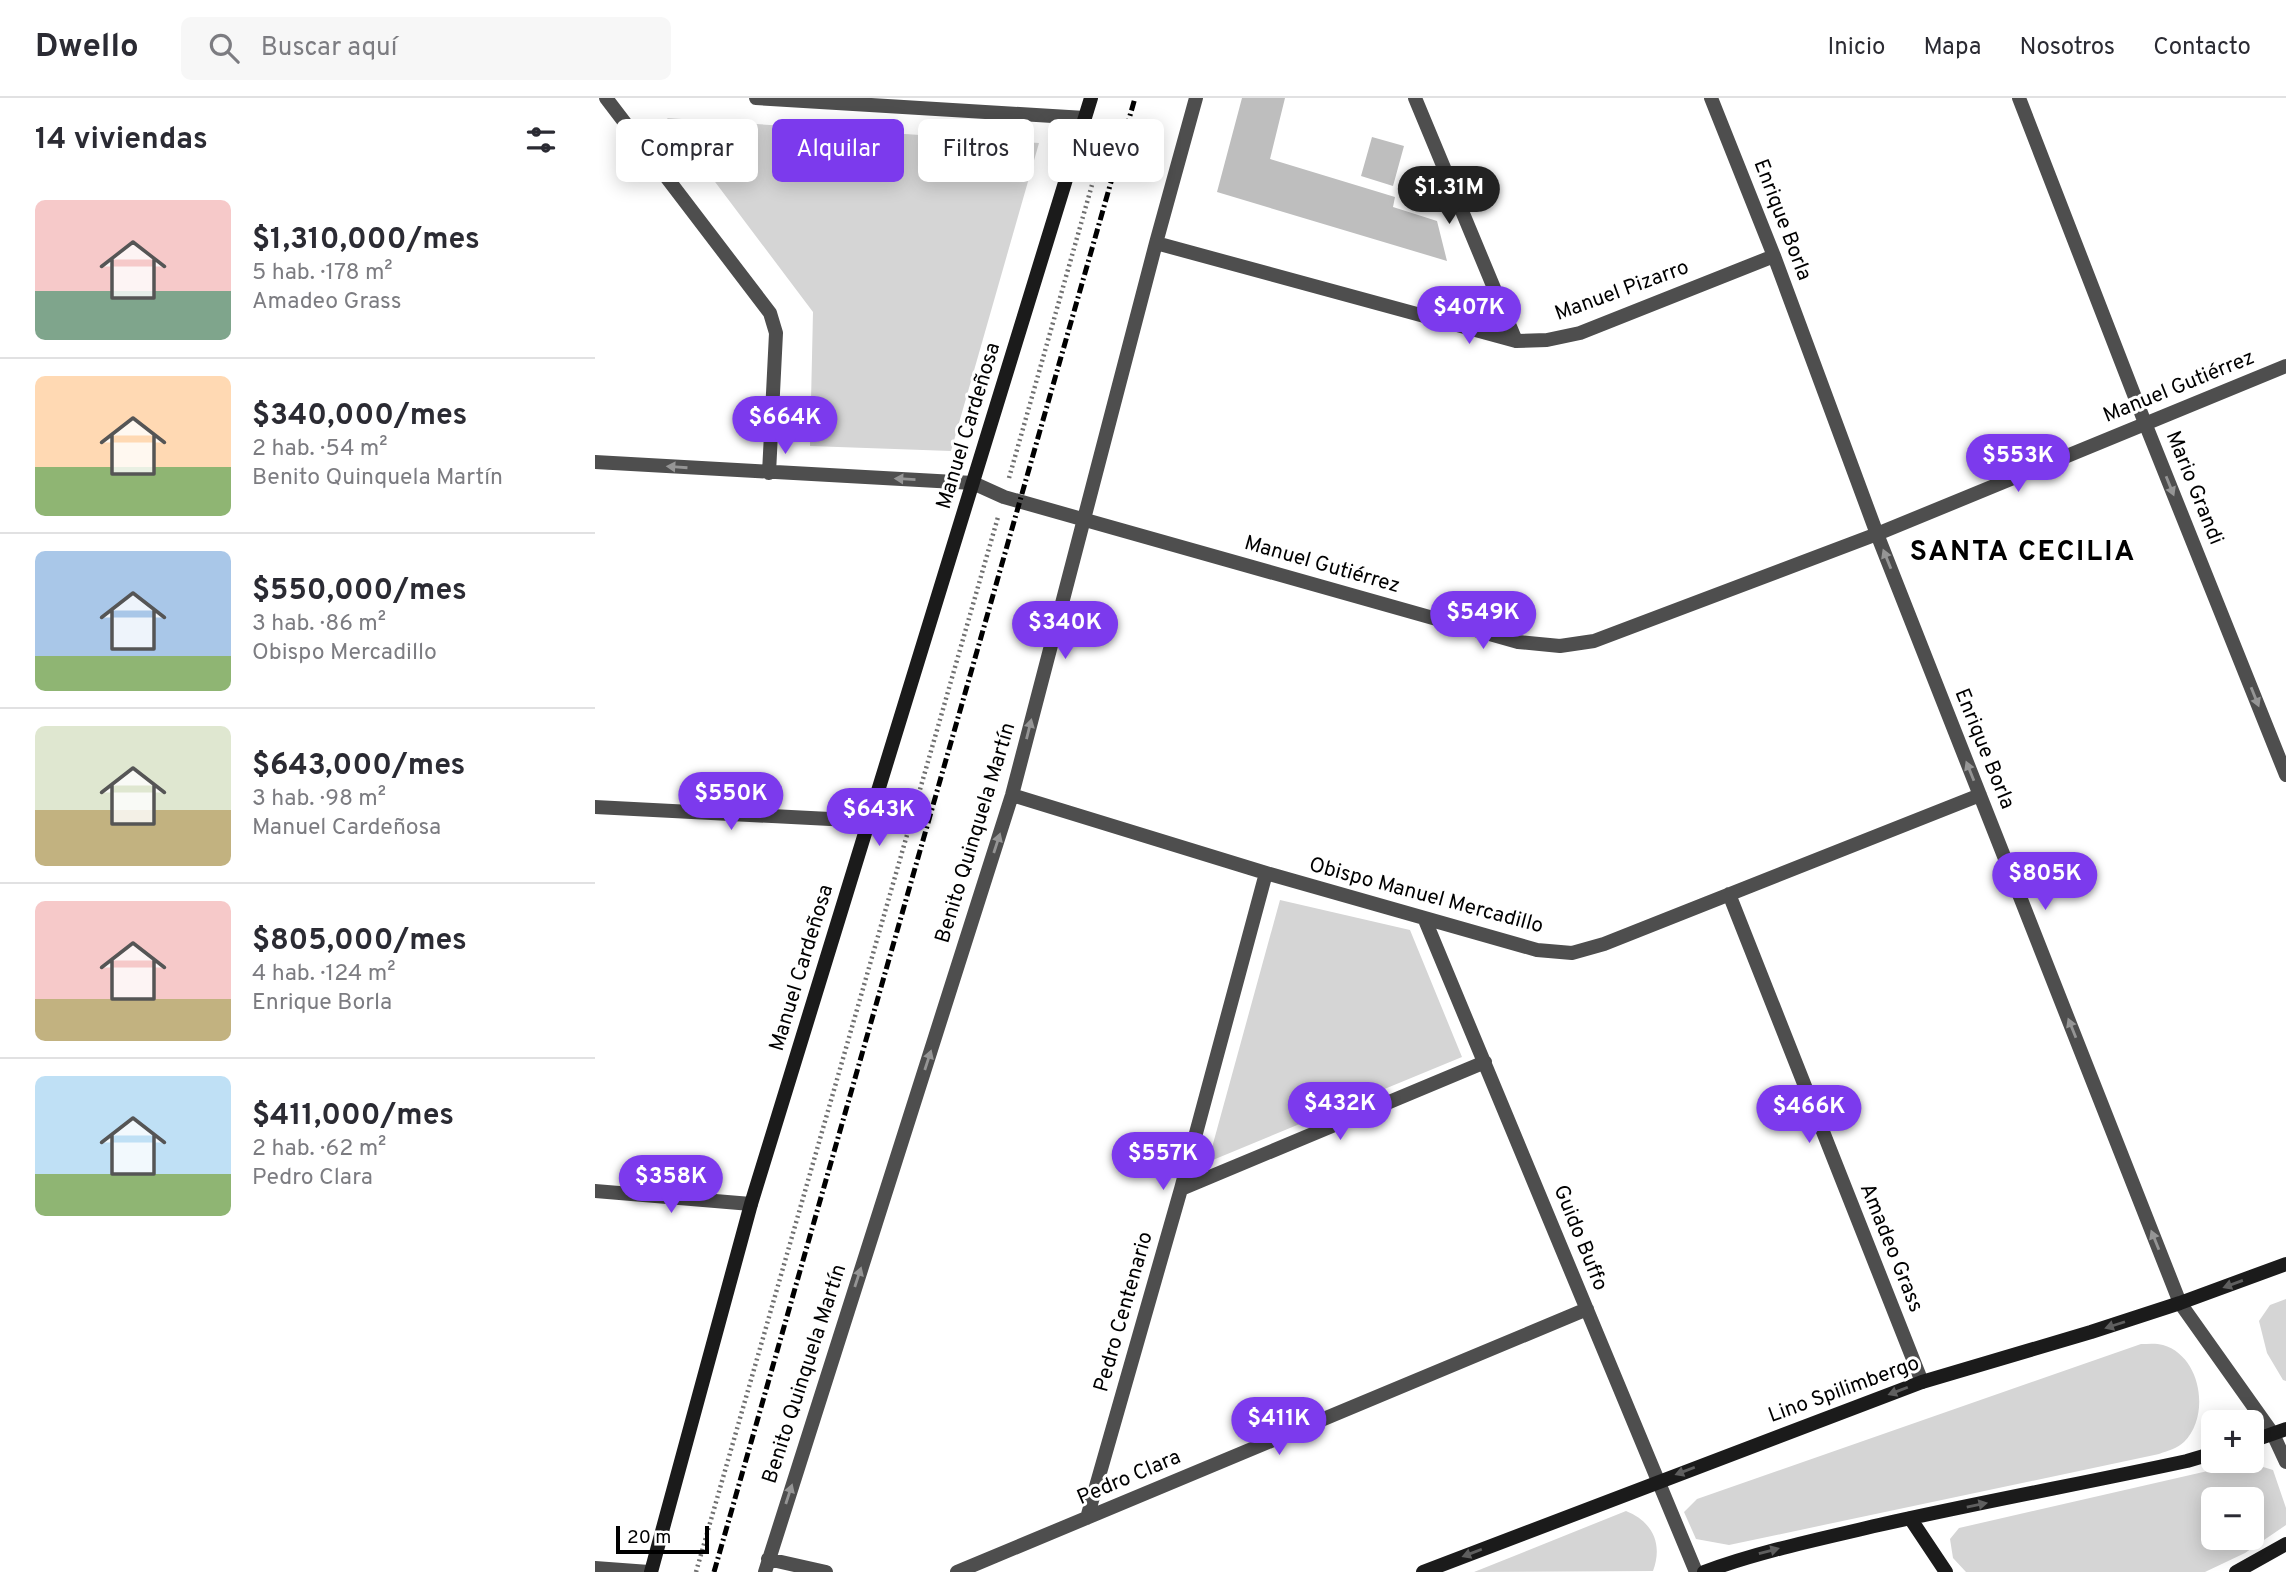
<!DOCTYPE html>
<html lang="es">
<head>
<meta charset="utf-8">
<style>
	:root { --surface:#fff; --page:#f7f7f7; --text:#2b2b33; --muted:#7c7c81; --line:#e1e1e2; --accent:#7c3aed }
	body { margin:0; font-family:Overpass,sans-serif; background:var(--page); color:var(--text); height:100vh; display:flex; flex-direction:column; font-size:26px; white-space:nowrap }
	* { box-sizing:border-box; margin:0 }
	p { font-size:23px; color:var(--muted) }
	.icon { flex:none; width:38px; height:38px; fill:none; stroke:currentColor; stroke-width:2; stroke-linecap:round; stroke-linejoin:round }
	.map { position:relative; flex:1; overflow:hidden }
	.panel { display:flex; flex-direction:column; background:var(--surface); width:595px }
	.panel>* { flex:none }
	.guide { position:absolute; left:21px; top:21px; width:665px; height:63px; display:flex; gap:14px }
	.buttons { position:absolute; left:1606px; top:1312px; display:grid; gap:14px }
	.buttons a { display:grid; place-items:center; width:63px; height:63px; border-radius:10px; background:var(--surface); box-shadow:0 4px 18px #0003; font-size:35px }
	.scale { position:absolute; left:21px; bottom:18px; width:93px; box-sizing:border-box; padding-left:7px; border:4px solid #000; border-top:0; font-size:19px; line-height:24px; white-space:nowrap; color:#000; -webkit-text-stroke:5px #fff; paint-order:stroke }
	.price { position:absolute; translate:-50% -60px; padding:0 16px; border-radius:24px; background:var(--accent); color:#fff; font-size:23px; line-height:46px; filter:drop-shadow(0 2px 4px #0008) }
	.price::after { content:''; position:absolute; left:50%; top:42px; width:21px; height:16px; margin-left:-10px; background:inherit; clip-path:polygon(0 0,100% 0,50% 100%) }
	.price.on { background:#222; color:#fff }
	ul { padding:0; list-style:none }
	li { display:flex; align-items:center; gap:21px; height:175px; padding:0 35px }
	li+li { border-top:2px solid var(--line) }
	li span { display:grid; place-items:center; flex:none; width:196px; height:140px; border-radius:10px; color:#555 }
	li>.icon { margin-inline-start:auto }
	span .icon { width:84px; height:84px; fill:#fffc; stroke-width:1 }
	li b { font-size:30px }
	h2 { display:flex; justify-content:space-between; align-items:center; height:84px; padding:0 35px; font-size:30px }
	.chip { padding:0 24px; border-radius:10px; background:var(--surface); box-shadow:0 4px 18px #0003; font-size:24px; line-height:63px }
	.chip.on { background:var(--accent); color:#fff }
	header { display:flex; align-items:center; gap:42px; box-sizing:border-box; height:98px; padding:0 35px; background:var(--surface); border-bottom:2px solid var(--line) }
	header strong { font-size:33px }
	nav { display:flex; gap:38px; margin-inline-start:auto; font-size:24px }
	.search { width:490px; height:63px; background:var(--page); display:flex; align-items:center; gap:18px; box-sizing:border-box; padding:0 24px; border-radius:10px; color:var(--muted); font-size:26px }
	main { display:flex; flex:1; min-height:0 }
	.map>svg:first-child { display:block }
	.green { fill:#d5d5d5; fill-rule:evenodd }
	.building { fill:#bebebe }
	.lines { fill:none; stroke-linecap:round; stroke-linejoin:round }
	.path { stroke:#707070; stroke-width:4.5; stroke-dasharray:2 3.5; stroke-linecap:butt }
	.street { stroke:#4e4e4e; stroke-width:14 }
	.secondary { stroke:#1b1b1b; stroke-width:14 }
	.rail { stroke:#000; stroke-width:5; stroke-dasharray:10 3.5 2 3.5; stroke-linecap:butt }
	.oneway { fill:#959595 }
	.oneway2 { fill:#5f5f5f }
	.labels { text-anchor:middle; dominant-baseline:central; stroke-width:6; stroke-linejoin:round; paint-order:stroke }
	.street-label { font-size:21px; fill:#000; stroke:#fff }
	.district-label { font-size:28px; font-weight:bold; letter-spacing:2px; fill:#000; stroke:#fff }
</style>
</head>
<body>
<header>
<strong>Dwello</strong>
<div class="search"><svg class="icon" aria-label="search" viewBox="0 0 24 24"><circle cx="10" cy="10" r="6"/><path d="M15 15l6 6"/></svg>Buscar aquí</div>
<nav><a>Inicio</a><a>Mapa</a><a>Nosotros</a><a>Contacto</a></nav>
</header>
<main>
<section class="panel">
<h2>14 viviendas<svg class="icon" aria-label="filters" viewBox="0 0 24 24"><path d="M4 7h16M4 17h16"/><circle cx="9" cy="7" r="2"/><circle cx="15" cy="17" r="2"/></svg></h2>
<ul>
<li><span style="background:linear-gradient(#f6c9c9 65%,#7fa58c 0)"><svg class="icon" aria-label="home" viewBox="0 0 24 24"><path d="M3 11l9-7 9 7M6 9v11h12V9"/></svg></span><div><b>$1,310,000/mes</b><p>5 hab. · 178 m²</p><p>Amadeo Grass</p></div></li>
<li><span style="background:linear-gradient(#ffd9b3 65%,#8fb573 0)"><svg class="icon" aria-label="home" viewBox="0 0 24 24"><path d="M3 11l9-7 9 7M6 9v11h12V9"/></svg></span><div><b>$340,000/mes</b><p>2 hab. · 54 m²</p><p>Benito Quinquela Martín</p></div></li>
<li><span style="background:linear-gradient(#a9c7e8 75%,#8fb573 0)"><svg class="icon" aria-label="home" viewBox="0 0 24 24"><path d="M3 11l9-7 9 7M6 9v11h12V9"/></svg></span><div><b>$550,000/mes</b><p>3 hab. · 86 m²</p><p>Obispo Mercadillo</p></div></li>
<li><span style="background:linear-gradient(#dfe7d0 60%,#c2b280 0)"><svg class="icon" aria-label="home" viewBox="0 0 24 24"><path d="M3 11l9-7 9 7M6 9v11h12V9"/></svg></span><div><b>$643,000/mes</b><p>3 hab. · 98 m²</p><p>Manuel Cardeñosa</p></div></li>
<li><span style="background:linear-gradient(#f6c9c9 70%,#c2b280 0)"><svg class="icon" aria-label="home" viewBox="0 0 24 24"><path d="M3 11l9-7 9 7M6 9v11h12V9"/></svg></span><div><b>$805,000/mes</b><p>4 hab. · 124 m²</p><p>Enrique Borla</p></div></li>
<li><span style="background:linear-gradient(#bfe0f5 70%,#8fb573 0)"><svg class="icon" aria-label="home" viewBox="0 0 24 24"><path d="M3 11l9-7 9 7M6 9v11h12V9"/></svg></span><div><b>$411,000/mes</b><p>2 hab. · 62 m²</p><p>Pedro Clara</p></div></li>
</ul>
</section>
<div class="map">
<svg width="1691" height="1474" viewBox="0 0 1691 1474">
	<rect width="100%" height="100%" fill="#fff"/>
	<path class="green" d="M72 20 444 45 356 353 215 348 218 214Z
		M685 802 815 832 867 959 613 1064Z
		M1691 1201V1283L1688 1282 1672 1255 1664 1223 1675 1207Z
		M1546 1246C1553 1246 1561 1245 1568 1247 1606 1258 1616 1317 1589 1344 1583 1350 1572 1353 1564 1356L1134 1447 1101 1441 1089 1414 1102 1401Z
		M1652 1364 1678 1372 1691 1410V1427L1650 1455 1610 1474H1371L1358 1460 1355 1441 1364 1430ZM1619 1402H1657V1440H1619Z
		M1031 1413C1058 1424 1068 1446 1058 1473L879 1474Z"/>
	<path class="building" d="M647 0H690L675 61 800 99 798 109 842 123 852 163 622 94Z
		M777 39 809 48 798 88 766 78Z"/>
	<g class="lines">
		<path class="path" d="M414 380 508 48
			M101 1474 403 419"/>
		<path class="street" d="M11 0 175 215 181 235 174 375
			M161 0 490 20
			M820 0 921 243
			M1116 0 1179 158 1282 436 1585 1205 1678 1336 1691 1364
			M1424 0 1550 325 1691 677
			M561 145 921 243 952 242 985 235 1179 158
			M0 364 378 385 409 399 923 544 965 548 999 543 1282 436 1691 268
			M417 697 671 775 942 852 977 855 1009 846 1385 697
			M0 709 274 723
			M1134 796 1327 1284
			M830 822 1101 1474
			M586 1091 890 964
			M0 1093 156 1106
			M492 1420 586 1091 671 775
			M173 1461 231 1474
			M0 1470 54 1474
			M170 1474 417 697 561 145 601 0
			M362 1474 992 1211"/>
		<path class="secondary" d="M1657 1343 1691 1331
			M1315 1420 1351 1474
			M56 1474 156 1106 496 0
			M828 1474 1327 1284 1496 1234 1585 1205 1691 1166
			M1109 1474C1166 1453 1225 1441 1284 1427 1386 1404 1490 1385 1592 1363L1619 1355
			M1641 1474 1691 1446"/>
		<path class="rail" d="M119 1474 540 0"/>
	</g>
	<defs><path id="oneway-solid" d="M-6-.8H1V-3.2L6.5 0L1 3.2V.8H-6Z" transform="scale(1.75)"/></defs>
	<g class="oneway">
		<use href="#oneway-solid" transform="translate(82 369) rotate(-176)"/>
		<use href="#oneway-solid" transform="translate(310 381) rotate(-177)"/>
		<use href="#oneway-solid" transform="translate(1575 388) rotate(68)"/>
		<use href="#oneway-solid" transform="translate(1292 461) rotate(-112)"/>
		<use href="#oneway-solid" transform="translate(1660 599) rotate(68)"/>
		<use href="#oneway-solid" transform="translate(434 631) rotate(-76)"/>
		<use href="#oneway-solid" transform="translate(1375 673) rotate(-112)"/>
		<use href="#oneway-solid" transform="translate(402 745) rotate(-72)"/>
		<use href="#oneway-solid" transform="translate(1477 930) rotate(-112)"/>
		<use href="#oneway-solid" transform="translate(333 962) rotate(-72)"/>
		<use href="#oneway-solid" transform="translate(1560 1142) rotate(-112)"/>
		<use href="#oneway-solid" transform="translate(263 1179) rotate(-72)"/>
		<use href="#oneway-solid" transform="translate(194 1396) rotate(-72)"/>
	</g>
	<g class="oneway2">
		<use href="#oneway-solid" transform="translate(1638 1186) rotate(160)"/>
		<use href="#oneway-solid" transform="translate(1520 1227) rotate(162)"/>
		<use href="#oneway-solid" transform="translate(1303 1293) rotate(159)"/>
		<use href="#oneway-solid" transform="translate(1090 1373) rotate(159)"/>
		<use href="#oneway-solid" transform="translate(1382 1407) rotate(-12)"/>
		<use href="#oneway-solid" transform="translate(1174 1453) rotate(-15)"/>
		<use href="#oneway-solid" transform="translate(877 1455) rotate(159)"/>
	</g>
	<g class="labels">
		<g class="street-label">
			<text transform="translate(1187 122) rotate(69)">Enrique Borla</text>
			<text transform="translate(1027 193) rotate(-20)">Manuel Pizarro</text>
			<text transform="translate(1584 289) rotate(-22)">Manuel Gutiérrez</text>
			<text transform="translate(374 328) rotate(-73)">Manuel Cardeñosa</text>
			<text transform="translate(1599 390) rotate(68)">Mario Grandi</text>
			<text transform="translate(727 467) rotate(16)">Manuel Gutiérrez</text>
			<text transform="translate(1389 651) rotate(68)">Enrique Borla</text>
			<text transform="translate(381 735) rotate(-73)">Benito Quinquela Martín</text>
			<text transform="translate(831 798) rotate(15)">Obispo Manuel Mercadillo</text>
			<text transform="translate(207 870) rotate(-73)">Manuel Cardeñosa</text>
			<text transform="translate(985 1140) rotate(68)">Guido Buffo</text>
			<text transform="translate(1296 1150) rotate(68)">Amadeo Grass</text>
			<text transform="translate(529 1214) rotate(-74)">Pedro Centenario</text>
			<text transform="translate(210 1276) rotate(-72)">Benito Quinquela Martín</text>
			<text transform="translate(1249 1292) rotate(-20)">Lino Spilimbergo</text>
			<text transform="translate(534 1380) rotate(-23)">Pedro Clara</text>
		</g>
		<g class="district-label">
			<text x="1428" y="455">SANTA CECILIA</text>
		</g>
	</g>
</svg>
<div class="buttons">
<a>+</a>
<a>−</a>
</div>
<div class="scale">20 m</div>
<b class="price on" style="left:854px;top:128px">$1.31M</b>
<b class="price" style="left:874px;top:248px">$407K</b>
<b class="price" style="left:190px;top:358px">$664K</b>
<b class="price" style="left:1423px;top:396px">$553K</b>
<b class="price" style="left:888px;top:553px">$549K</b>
<b class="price" style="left:470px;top:563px">$340K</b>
<b class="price" style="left:136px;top:734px">$550K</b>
<b class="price" style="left:284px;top:750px">$643K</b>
<b class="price" style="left:1450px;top:814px">$805K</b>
<b class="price" style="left:745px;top:1044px">$432K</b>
<b class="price" style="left:1214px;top:1047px">$466K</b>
<b class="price" style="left:568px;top:1094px">$557K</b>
<b class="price" style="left:76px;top:1117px">$358K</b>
<b class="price" style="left:684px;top:1359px">$411K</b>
<div class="guide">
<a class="chip">Comprar</a>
<a class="chip on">Alquilar</a>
<a class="chip">Filtros</a>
<a class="chip">Nuevo</a>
</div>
</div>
</main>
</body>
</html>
